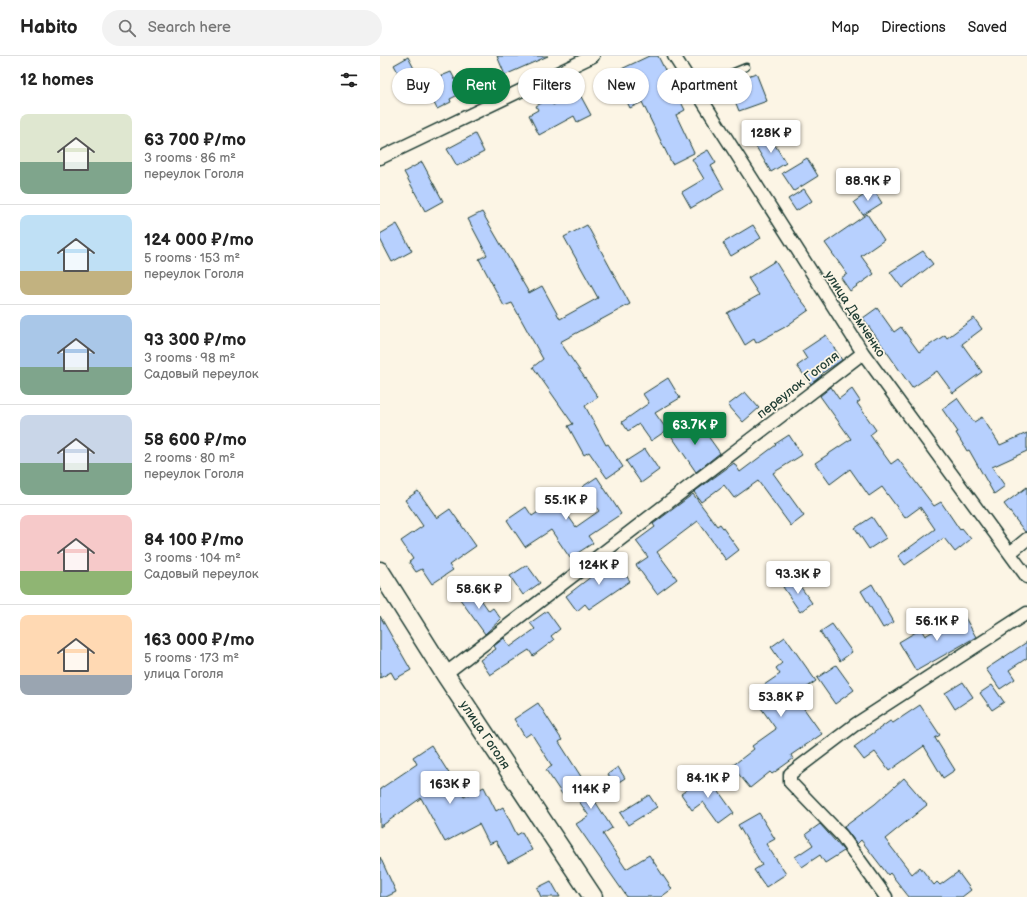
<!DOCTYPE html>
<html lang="en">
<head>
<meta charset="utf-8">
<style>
	:root { --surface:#fff; --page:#f2f2f2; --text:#222; --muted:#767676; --line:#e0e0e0; --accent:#0b8043 }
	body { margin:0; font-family:"Balsamiq Sans",sans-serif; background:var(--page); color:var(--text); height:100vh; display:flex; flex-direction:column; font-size:15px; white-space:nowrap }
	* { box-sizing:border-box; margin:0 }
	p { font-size:13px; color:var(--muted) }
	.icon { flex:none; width:22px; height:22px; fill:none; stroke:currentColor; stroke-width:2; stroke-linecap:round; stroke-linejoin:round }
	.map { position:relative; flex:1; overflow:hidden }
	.side { display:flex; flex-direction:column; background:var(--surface); width:380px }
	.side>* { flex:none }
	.guide { position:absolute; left:12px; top:12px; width:380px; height:36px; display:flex; gap:8px }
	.price { position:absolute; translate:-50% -34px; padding:0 9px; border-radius:4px; background:#fff; color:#222; font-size:13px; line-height:26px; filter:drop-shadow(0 1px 2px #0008) }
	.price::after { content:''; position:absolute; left:50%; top:24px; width:12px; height:9px; margin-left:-6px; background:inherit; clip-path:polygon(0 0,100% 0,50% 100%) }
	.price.on { background:var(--accent); color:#fff }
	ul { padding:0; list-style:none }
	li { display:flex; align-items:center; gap:12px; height:100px; padding:0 20px }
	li+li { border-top:1px solid var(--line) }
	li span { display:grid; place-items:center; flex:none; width:112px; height:80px; border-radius:8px; color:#555 }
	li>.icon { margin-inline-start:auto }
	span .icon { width:48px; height:48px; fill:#fffc; stroke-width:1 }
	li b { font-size:17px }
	h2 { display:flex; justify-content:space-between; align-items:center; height:48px; padding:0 20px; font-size:17px }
	.pill { padding:0 14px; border-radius:18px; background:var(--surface); box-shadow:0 1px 3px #0004; font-size:14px; line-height:36px }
	.pill.on { background:var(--accent); color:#fff }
	header { display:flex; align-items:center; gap:24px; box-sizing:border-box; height:56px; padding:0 20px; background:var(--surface); border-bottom:1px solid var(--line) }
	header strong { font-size:19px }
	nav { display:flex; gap:22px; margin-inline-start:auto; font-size:14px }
	.search { width:280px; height:36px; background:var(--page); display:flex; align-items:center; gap:10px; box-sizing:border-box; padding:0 14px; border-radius:22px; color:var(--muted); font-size:15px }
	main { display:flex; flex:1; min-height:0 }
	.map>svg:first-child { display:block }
	.building { fill:#b7d0fe; stroke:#1f3d34 }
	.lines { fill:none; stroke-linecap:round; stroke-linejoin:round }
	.lane-casing { stroke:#1f3d34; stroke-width:9 }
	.street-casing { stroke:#1f3d34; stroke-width:15 }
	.secondary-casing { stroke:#1f3d34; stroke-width:21 }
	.lane { stroke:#fcf5e5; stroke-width:6 }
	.street { stroke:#fcf5e5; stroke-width:12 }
	.secondary { stroke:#fcf5e5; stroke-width:18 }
	.labels { text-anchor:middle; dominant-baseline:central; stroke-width:3.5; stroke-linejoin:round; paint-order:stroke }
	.street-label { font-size:13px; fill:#1f3d34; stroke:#fcf5e5 }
</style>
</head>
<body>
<header>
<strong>Habito</strong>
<div class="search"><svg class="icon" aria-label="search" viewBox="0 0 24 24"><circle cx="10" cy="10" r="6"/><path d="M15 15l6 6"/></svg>Search here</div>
<nav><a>Map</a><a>Directions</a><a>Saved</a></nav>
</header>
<main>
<section class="side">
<h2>12 homes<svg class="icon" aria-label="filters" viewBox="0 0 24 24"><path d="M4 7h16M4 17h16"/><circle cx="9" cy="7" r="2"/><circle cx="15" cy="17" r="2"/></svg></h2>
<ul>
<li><span style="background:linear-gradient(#dfe7d0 60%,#7fa58c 0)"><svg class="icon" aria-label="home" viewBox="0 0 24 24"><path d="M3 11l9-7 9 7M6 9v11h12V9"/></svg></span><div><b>63 700 ₽/mo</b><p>3 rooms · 86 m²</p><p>переулок Гоголя</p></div></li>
<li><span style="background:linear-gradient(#bfe0f5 70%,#c2b280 0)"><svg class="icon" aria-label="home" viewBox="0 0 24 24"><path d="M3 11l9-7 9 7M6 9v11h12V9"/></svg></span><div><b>124 000 ₽/mo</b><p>5 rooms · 153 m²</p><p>переулок Гоголя</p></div></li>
<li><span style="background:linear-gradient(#a9c7e8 65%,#7fa58c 0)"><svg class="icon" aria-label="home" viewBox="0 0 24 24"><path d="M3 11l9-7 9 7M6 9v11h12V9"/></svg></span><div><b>93 300 ₽/mo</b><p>3 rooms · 98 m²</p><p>Садовый переулок</p></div></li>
<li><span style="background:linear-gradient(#c9d6e8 60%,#7fa58c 0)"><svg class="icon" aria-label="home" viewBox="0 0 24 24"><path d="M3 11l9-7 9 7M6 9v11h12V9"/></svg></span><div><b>58 600 ₽/mo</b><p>2 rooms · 80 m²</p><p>переулок Гоголя</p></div></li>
<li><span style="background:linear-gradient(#f6c9c9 70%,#8fb573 0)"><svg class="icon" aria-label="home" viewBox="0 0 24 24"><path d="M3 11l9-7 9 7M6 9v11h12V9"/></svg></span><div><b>84 100 ₽/mo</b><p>3 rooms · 104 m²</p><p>Садовый переулок</p></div></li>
<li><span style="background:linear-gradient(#ffd9b3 75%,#9aa5b1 0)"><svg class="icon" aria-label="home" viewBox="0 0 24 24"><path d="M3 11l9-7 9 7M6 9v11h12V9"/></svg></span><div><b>163 000 ₽/mo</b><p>5 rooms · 173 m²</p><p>улица Гоголя</p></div></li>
</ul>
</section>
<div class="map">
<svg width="647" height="841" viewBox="0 0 647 841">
	<rect width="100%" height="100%" fill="#fcf5e5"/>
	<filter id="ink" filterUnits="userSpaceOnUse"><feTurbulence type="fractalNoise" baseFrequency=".025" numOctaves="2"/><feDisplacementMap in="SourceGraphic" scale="8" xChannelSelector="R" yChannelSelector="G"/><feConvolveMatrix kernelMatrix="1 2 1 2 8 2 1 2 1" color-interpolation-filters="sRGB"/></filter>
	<g filter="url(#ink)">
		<path class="building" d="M117 0H168L125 19Z
			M269 0H278L305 54 296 59 314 97 292 108 262 46 250 52 233 17Z
			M28 1 41 26 27 33 14 9Z
			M71 16 82 37 70 43 71 46 57 53 44 27Z
			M376 17 387 45 359 55 355 45 352 46 345 28Z
			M198 35 211 59 197 66 194 60 159 79 149 59 158 54 156 50 169 43 173 49Z
			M95 78 104 96 77 110 67 93Z
			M390 81 406 107 391 116 375 89Z
			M328 94 336 107 331 110 344 133 311 152 302 136 324 123 312 103Z
			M427 102 438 120 414 135 402 117Z
			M42 106 63 145 45 155 24 116Z
			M424 133 432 145 416 155 408 143Z
			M493 133 502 147 483 159 474 146Z
			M102 156 149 237 162 230 180 263 218 242 184 181 207 169 250 248 180 286 218 341 205 350 226 389 228 388 243 411 227 422 209 396 204 399 188 370 193 368 153 311 163 303 132 247 124 250 99 203 107 199 88 163Z
			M487 158 504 184 481 200 494 218 470 235 461 222 467 218 445 187Z
			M17 168 32 195 12 206 0 183V178Z
			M373 169 381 182 351 200 343 187Z
			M543 195 553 208 522 232 510 216Z
			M395 205 412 232 429 254 405 271 376 287 374 283 365 289 347 257 379 239 368 222Z
			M497 252 514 276 521 271 539 296 565 279 567 282 594 262 602 273 582 288 602 316 573 337 557 315 532 332 483 262Z
			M446 279 462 304 441 318 442 319 431 328 417 310 427 303 422 295Z
			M288 322 300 342 275 357 287 374 271 385 259 368 248 375 242 366 269 347 263 338Z
			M451 331 459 343 472 333 480 345 477 347 496 374 490 379 511 408 518 403 554 450 561 446 580 474 582 472 591 483 575 496 564 482 525 509 518 500 555 473 540 451 525 462 502 431 489 440 470 413 450 428 435 407 471 383 440 340Z
			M365 336 379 352 363 366 348 349Z
			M577 342 594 366 602 361 620 389 647 377V395L612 411 625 430 614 438 589 394 587 395 576 377 578 376 562 353Z
			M307 367 312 374 320 369 340 397 316 416 290 378Z
			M409 379 422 399 393 417 424 460 411 470 378 425 354 442 344 429 321 446 314 436 354 407 360 416 396 389 395 388Z
			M265 393 279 414 261 427 246 405Z
			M217 421 241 458 208 480 213 487 190 502 171 474 145 491 127 464 146 451 152 460 177 444 196 471 219 455 202 431Z
			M647 431V476H645L624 448Z
			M38 435 57 462 70 453 96 490 69 509 73 514 52 528 42 513 36 516 29 506 33 503 21 485 43 470 25 444Z
			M313 438 337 470 340 468 359 494 346 504 318 465 277 496 297 523 277 538 256 509 268 501 256 485 275 471 273 468Z
			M492 461 506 482 489 493 475 472Z
			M234 503 250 525 209 553 205 548 197 555 186 540Z
			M147 509 160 527 143 539 130 520Z
			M415 523 432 547 420 556 403 531Z
			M492 528 514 566 503 572 481 535Z
			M91 529 109 555 113 552 121 563 105 578 77 539Z
			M167 555 180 573 171 580 174 584 153 600 149 594 110 619 100 604 116 593 114 590 124 582 130 591 155 573 150 567Z
			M583 558 596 581 536 615 519 586 541 573 545 580Z
			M0 560 31 614 15 623 11 616 0 622Z
			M452 568 472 596 460 605 440 576Z
			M405 581 436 625 415 640 442 678 411 699 413 703 392 718 390 716 370 732 352 710 374 693 372 690 396 673 371 638 400 618 396 612 402 607 391 591Z
			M647 586V602L629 614 635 623 620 633 606 613Z
			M456 609 474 634 455 648 437 622Z
			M583 626 593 641 575 653 565 637Z
			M612 629 624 646 612 654 600 637Z
			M158 647 182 684 179 686 207 730 210 728 217 739 213 742 232 772 223 778 246 813 269 799 292 833 281 841H247L196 768 209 760 192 735 184 741 166 714 172 710 151 677 145 681 134 663Z
			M540 649 560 679 555 682 575 714 563 722 544 690 509 715 495 696 484 704 474 691 510 665 513 667Z
			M51 689 84 741 104 731 116 755 123 751 137 779 142 776 152 794 128 807 116 785 109 788 99 768 65 786 41 742 0 771V733L37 708 33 701Z
			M238 711 245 722 234 729 228 718Z
			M327 719 354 757 339 768 323 746 312 754 301 738Z
			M524 722 547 749 505 783 532 818 540 811 554 829 557 826 560 829 578 816 591 834 582 841H529L510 817 508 819 481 784 477 788 464 771 495 748Z
			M269 739 277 751 248 769 240 757Z
			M379 757 395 783 386 788 406 818 386 831 374 814 382 809 358 769Z
			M440 768 464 795 445 807 440 799 422 811 415 801 433 789 426 778Z
			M0 801 16 836 6 841H0Z
			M171 825 180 841H161L157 832Z"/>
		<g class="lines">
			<defs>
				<path id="lane" d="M315 32 366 11"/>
				<path id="street" d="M294 0 483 297 647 521
					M0 102 213 0
					M630 497 647 483
					M65 618 483 297
					M506 841 462 780 410 726V718L476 668 647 557"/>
				<path id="secondary" d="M0 515 65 618 213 841"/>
			</defs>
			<use href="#lane" class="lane-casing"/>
			<use href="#street" class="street-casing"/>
			<use href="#secondary" class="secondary-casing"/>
			<use href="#lane" class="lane"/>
			<use href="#street" class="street"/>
			<use href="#secondary" class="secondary"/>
		</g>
	</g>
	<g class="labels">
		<g class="street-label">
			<text transform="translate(475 258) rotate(57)">улица Демченко</text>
			<text transform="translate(418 329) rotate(-38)">переулок Гоголя</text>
			<text transform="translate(105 679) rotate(56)">улица Гоголя</text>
		</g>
	</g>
</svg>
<b class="price" style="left:391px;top:98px">128K ₽</b>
<b class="price" style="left:488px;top:146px">88.9K ₽</b>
<b class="price on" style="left:315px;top:390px">63.7K ₽</b>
<b class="price" style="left:186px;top:465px">55.1K ₽</b>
<b class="price" style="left:219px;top:530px">124K ₽</b>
<b class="price" style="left:418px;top:539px">93.3K ₽</b>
<b class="price" style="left:99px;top:554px">58.6K ₽</b>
<b class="price" style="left:557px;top:586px">56.1K ₽</b>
<b class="price" style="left:401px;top:662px">53.8K ₽</b>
<b class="price" style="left:328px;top:743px">84.1K ₽</b>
<b class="price" style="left:70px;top:749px">163K ₽</b>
<b class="price" style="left:211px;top:754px">114K ₽</b>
<div class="guide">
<a class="pill">Buy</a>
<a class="pill on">Rent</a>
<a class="pill">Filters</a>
<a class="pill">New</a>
<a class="pill">Apartment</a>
</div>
</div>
</main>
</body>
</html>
